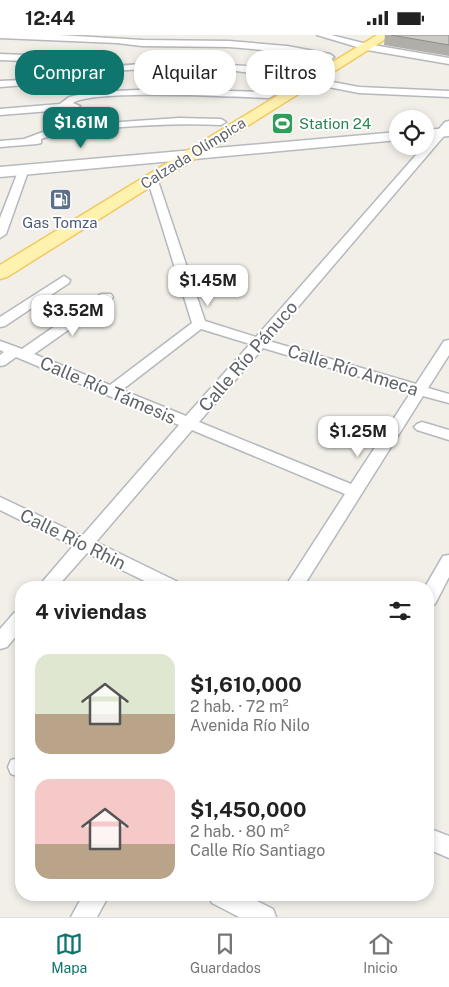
<!DOCTYPE html>
<html lang="es">
<head>
<meta charset="utf-8">
<style>
	:root { --surface:#fff; --page:#f6f6f6; --text:#222; --muted:#767676; --line:#e0e0e0; --accent:#0f766e }
	body { margin:0; font-family:"Public Sans",sans-serif; background:var(--page); color:var(--text); height:100vh; display:flex; flex-direction:column; font-size:19px; white-space:nowrap }
	* { box-sizing:border-box; margin:0 }
	p { font-size:16px; color:var(--muted) }
	.icon { flex:none; width:28px; height:28px; fill:none; stroke:currentColor; stroke-width:2; stroke-linecap:round; stroke-linejoin:round }
	.map { position:relative; flex:1; overflow:hidden }
	.details { position:absolute; left:15px; top:546px; width:419px; height:320px; display:flex; flex-direction:column; background:var(--surface); border-radius:20px; box-shadow:0 2px 8px #0003 }
	.details>* { flex:none }
	.banner { position:absolute; left:15px; top:15px; width:420px; height:45px; display:flex; gap:10px }
	.fabs { position:absolute; left:389px; top:75px; display:grid; gap:10px }
	.fabs a { display:grid; place-items:center; width:45px; height:45px; border-radius:50%; background:var(--surface); box-shadow:0 2px 8px #0003; font-size:25px }
	.price { position:absolute; translate:-50% -42px; padding:0 11px; border-radius:10px; background:#fff; color:#222; font-size:16px; line-height:32px; filter:drop-shadow(0 1px 2px #0008) }
	.price::after { content:''; position:absolute; left:50%; top:30px; width:15px; height:11px; margin-left:-8px; background:inherit; clip-path:polygon(0 0,100% 0,50% 100%) }
	.price.on { background:var(--accent); color:#fff }
	ul { padding:0; list-style:none }
	li { display:flex; align-items:center; gap:15px; height:125px; padding:0 20px }
	li span { display:grid; place-items:center; flex:none; width:140px; height:100px; border-radius:15px; color:#555 }
	li>.icon { margin-inline-start:auto }
	span .icon { width:60px; height:60px; fill:#fffc; stroke-width:1 }
	li b { font-size:21px }
	h2 { display:flex; justify-content:space-between; align-items:center; height:60px; padding:0 20px; font-size:21px }
	.pill { padding:0 18px; border-radius:20px; background:var(--surface); box-shadow:0 2px 8px #0003; font-size:18px; line-height:45px }
	.pill.on { background:var(--accent); color:#fff }
	.status { display:flex; justify-content:space-between; align-items:center; height:35px; padding:0 25px; background:var(--surface); direction:ltr }
	.status svg { height:14px; fill:currentColor }
	.tab-bar { display:flex; justify-content:space-around; align-items:center; height:70px; border-top:1px solid var(--line); background:var(--surface); font-size:14px; color:var(--muted) }
	.tab-bar a { display:grid; justify-items:center; gap:2px }
	.tab-bar .on { color:var(--accent) }
	.map>svg:first-child { display:block }
	.lines { fill:none; stroke-linecap:round; stroke-linejoin:round }
	.street-casing { stroke:#b5b8bc; stroke-width:3 }
	.secondary-casing { stroke:#b6babf; stroke-width:3 }
	.primary-casing { stroke:#f2c960; stroke-width:3 }
	.street { fill:#fff; fill-rule:evenodd }
	.secondary { fill:#fff; fill-rule:evenodd }
	.primary { fill:#fff2af; fill-rule:evenodd }
	.wall { fill:#afaea9 }
	.building { fill:#cccac5; stroke:#8f8d8a }
	.labels { text-anchor:middle; dominant-baseline:central; stroke-width:4; stroke-linejoin:round; paint-order:stroke }
	.far-leisure-label { font-size:15px; fill:#27864d; stroke:#fff; text-anchor:start }
	.far-street-label { font-size:15px; fill:#5f6368; stroke:#fff }
	.far-service-label { font-size:15px; fill:#4e5e75; stroke:#fff }
	.street-label { font-size:18px; fill:#5f6368; stroke:#fff }
</style>
</head>
<body>
<div class="status"><b>12:44</b><svg viewBox="0 0 49 12"><path d="M0 12V9h3v3zM5 12V6h3v6zM10 12V3h3v9zM15 12V0h3v12zM26 1h20v11H26zM47 4h2v5h-2z"/></svg></div>
<div class="map">
<svg width="449" height="882" viewBox="0 0 449 882">
	<rect width="100%" height="100%" fill="#f1efe8"/>
	<g class="lines">
		<defs>
			<path id="street" d="M0 0H59L142 5 229 6 287 11 330 19 334 22 330 25 287 17 229 12 142 11 117 8 0 3Z
				M317 0H331L367 9 449 23V29L367 15Z
				M0 19 103 23C107 25 109 28 112 30 119 32 146 28 155 28 179 27 289 30 304 42L299 45 229 35 158 33 113 36 106 40 76 46 0 52V46C29 44 81 47 105 33L101 29 0 25Z
				M311 43 359 52 449 56V62L359 58 308 48V44Z
				M160 54 269 57 274 60 269 63C236 62 93 54 73 68L80 71 75 74 0 80V74L60 69 69 62 92 57Z
				M179 83 221 84 226 87 221 90C183 88 147 90 109 93 86 95 63 96 41 104V108L37 109 0 112V106L24 104 43 97 77 90Z
				M449 86V95L269 306 416 349 444 306 449 305V320L428 353 449 359V368L423 361 303 552H285L345 459 192 395 96 507 178 547 181 552H157L87 518 57 552H38L73 511 0 475V462L82 501 179 390 16 322 5 330 0 331V320L4 317 0 315V306L22 314 101 259H111L113 262 111 265 34 319 110 350 192 288 147 143 152 140 157 143 205 286 256 302 445 87ZM201 294 250 309 186 381 122 355ZM263 313 411 357 351 449 199 387Z
				M24 131 29 134 6 199 0 203V183L19 134Z
				M64 241 70 245 69 248 5 291 0 292V282Z
				M422 387 449 395V405L417 395 414 392 417 389Z
				M449 520V542L435 569 428 571V552H425L443 521Z
				M21 576V595L7 612 0 614V594L14 578Z
				M19 723 21 724V742L11 739 8 732 11 725Z
				M428 793 449 801V823L428 814Z
				M83 860H109L97 882H71Z
				M208 860H245L273 874 276 882H239L212 868Z"/>
			<path id="secondary" d="M449 93V101L425 103V95Z
				M398 97V105L0 142V132Z"/>
			<path id="primary" d="M377 0H392L7 242 0 244V230Z"/>
		</defs>
		<use href="#street" class="street-casing"/>
		<use href="#secondary" class="secondary-casing"/>
		<use href="#primary" class="primary-casing"/>
		<use href="#street" class="street"/>
		<use href="#secondary" class="secondary"/>
		<use href="#primary" class="primary"/>
	</g>
	<path class="wall" d="M385 0H449V21L384 10Z"/>
	<path class="building" d="M391 0H449V10Z"/>
	<defs>
		<symbol id="stadium-square" viewBox="-11 -11 22 22"><rect x="-9" y="-9" width="18" height="18" rx="4" fill="#2e9e5b" stroke="#fff"/><path d="M0-5a6.5 5 0 1 0 0 10a6.5 5 0 1 0 0-10ZM-3.5-1.8h7v3.6h-7Z" fill="#fff"/></symbol>
		<symbol id="fuel-square" viewBox="-11 -11 22 22"><rect x="-9" y="-9" width="18" height="18" rx="4" fill="#5c6f8a" stroke="#fff"/><path d="M-5.5-6h7V0h2V4h1.3V-2.5L3-4.5l.8-.8L6-3V5H2.5V1h-1V6h-7ZM-4.2-4.7v3.2H.2V-4.7Z" fill="#fff"/></symbol>
	</defs>
	<g fill-rule="evenodd">
		<use href="#stadium-square" x="270" y="76" width="25" height="25"/>
		<use href="#fuel-square" x="48" y="152" width="25" height="25"/>
	</g>
	<g class="labels">
		<g class="far-leisure-label">
			<text x="299" y="88">Station 24</text>
		</g>
		<g class="far-street-label">
			<text transform="translate(193 118) rotate(-32)">Calzada Olímpica</text>
		</g>
		<g class="far-service-label">
			<text x="60" y="187">Gas Tomza</text>
		</g>
		<g class="street-label">
			<text transform="translate(248 321) rotate(-49)">Calle Río Pánuco</text>
			<text transform="translate(353 335) rotate(17)">Calle Río Ameca</text>
			<text transform="translate(108 355) rotate(23)">Calle Río Támesis</text>
			<text transform="translate(73 504) rotate(26)">Calle Río Rhin</text>
		</g>
	</g>
</svg>
<div class="fabs">
<a><svg class="icon" aria-label="locate" viewBox="0 0 24 24"><circle cx="12" cy="12" r="6"/><path d="M12 2v4M12 18v4M2 12h4M18 12h4"/></svg></a>
</div>
<b class="price on" style="left:81px;top:114px">$1.61M</b>
<b class="price" style="left:208px;top:272px">$1.45M</b>
<b class="price" style="left:73px;top:302px">$3.52M</b>
<b class="price" style="left:358px;top:423px">$1.25M</b>
<div class="banner">
<a class="pill on">Comprar</a>
<a class="pill">Alquilar</a>
<a class="pill">Filtros</a>
</div>
<section class="details">
<h2>4 viviendas<svg class="icon" aria-label="filters" viewBox="0 0 24 24"><path d="M4 7h16M4 17h16"/><circle cx="9" cy="7" r="2"/><circle cx="15" cy="17" r="2"/></svg></h2>
<ul>
<li><span style="background:linear-gradient(#dfe7d0 60%,#b9a48a 0)"><svg class="icon" aria-label="home" viewBox="0 0 24 24"><path d="M3 11l9-7 9 7M6 9v11h12V9"/></svg></span><div><b>$1,610,000</b><p>2 hab. · 72 m²</p><p>Avenida Río Nilo</p></div></li>
<li><span style="background:linear-gradient(#f6c9c9 65%,#b9a48a 0)"><svg class="icon" aria-label="home" viewBox="0 0 24 24"><path d="M3 11l9-7 9 7M6 9v11h12V9"/></svg></span><div><b>$1,450,000</b><p>2 hab. · 80 m²</p><p>Calle Río Santiago</p></div></li>
</ul>
</section>
</div>
<nav class="tab-bar">
<a class="on"><svg class="icon" aria-label="map" viewBox="0 0 24 24"><path d="M3 6l6-2 6 2 6-2v14l-6 2-6-2-6 2zM9 4v14M15 6v14"/></svg>Mapa</a>
<a><svg class="icon" aria-label="saved" viewBox="0 0 24 24"><path d="M7 4h10v16l-5-4-5 4z"/></svg>Guardados</a>
<a><svg class="icon" aria-label="home" viewBox="0 0 24 24"><path d="M3 11l9-7 9 7M6 9v11h12V9"/></svg>Inicio</a>
</nav>
</body>
</html>
